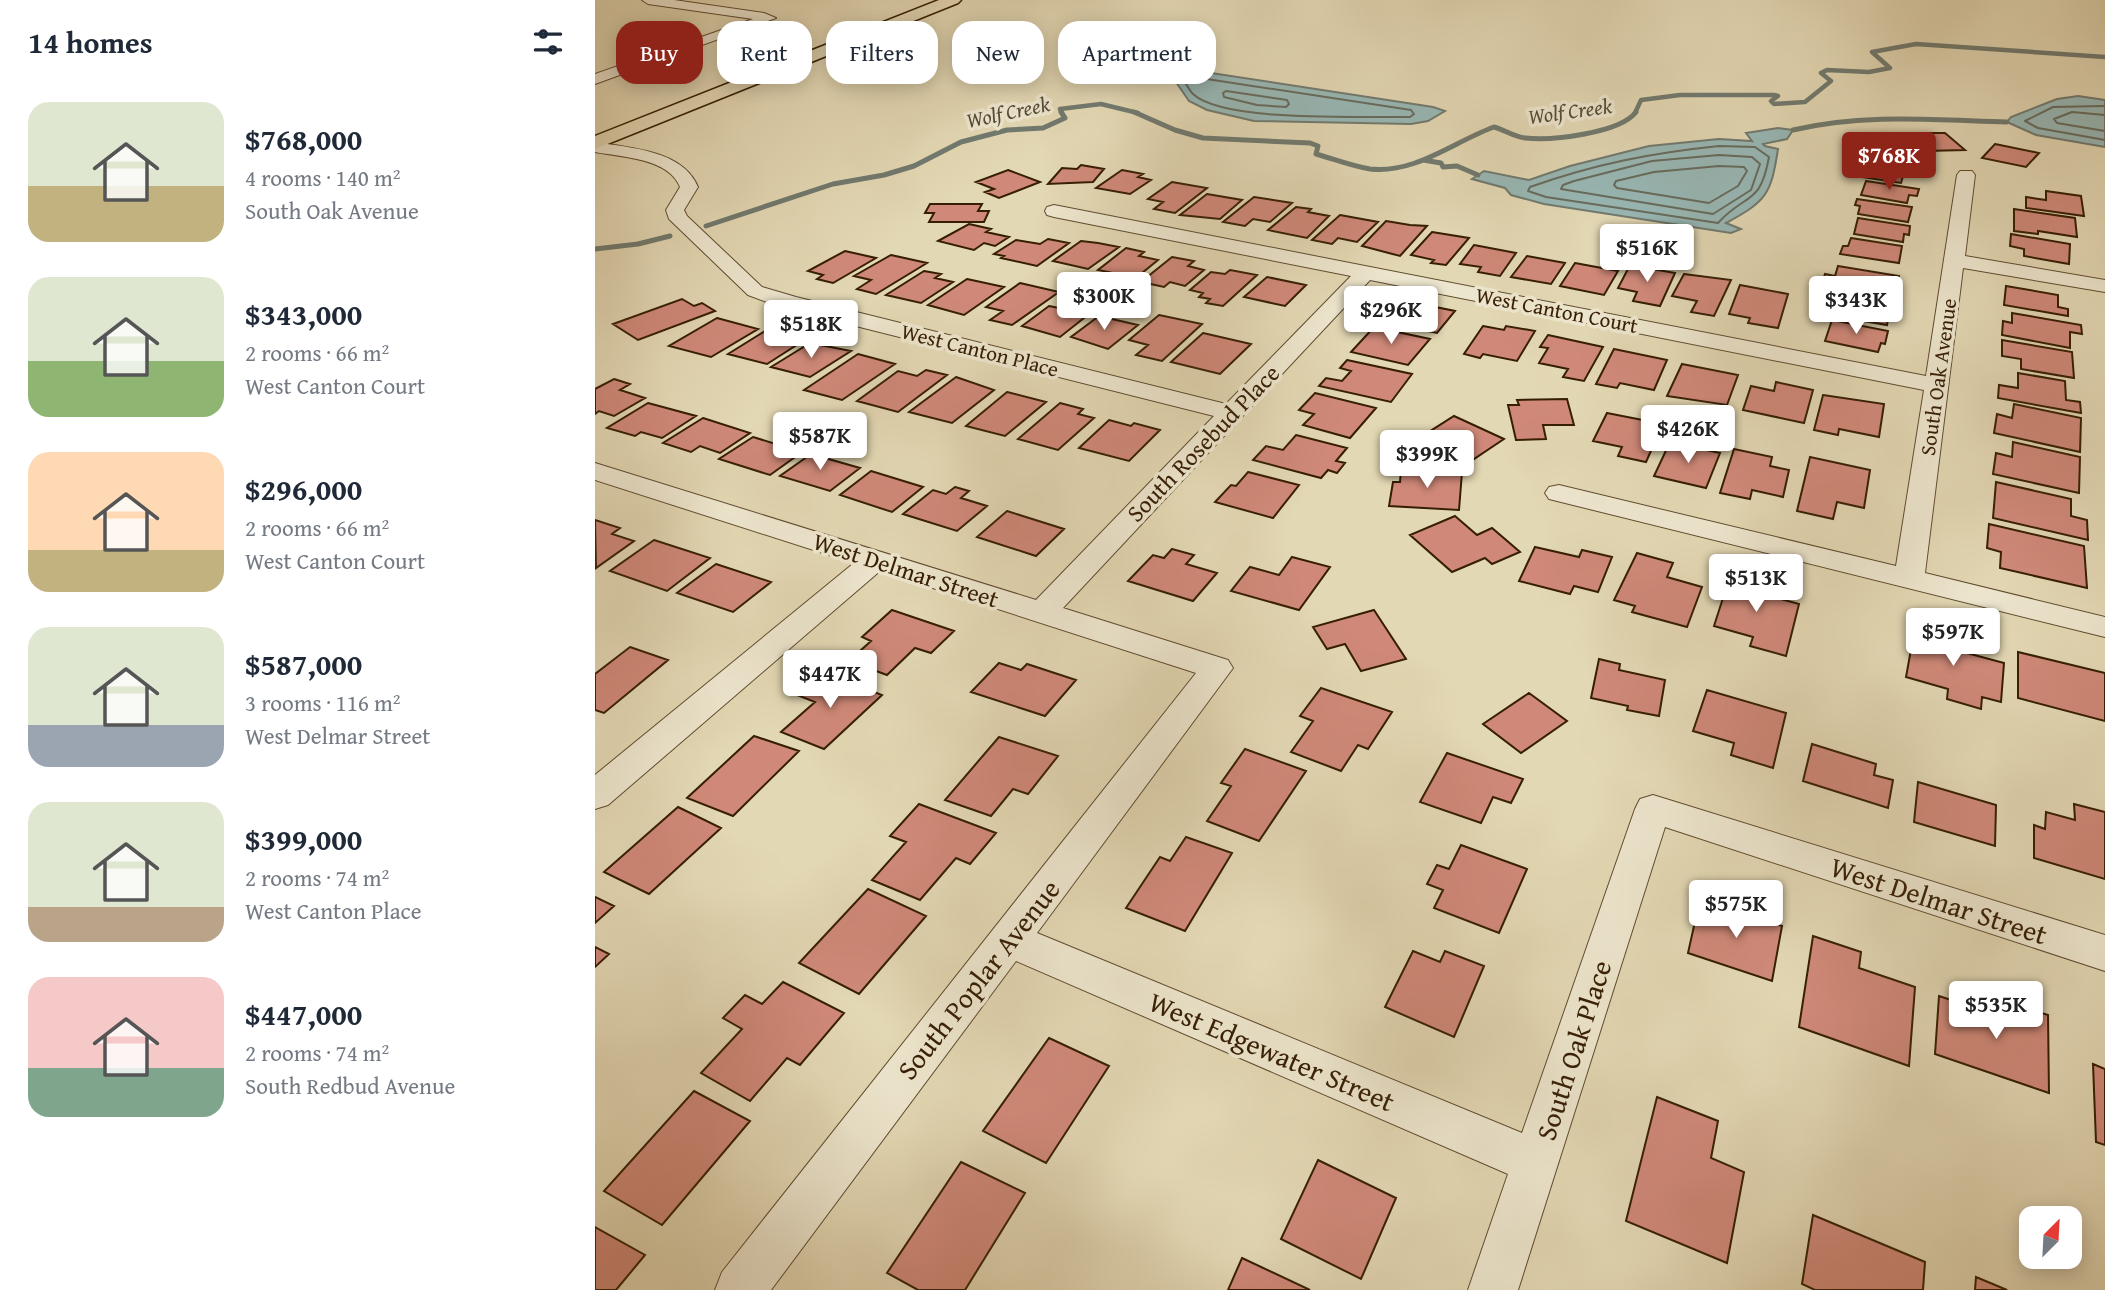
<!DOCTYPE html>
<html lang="en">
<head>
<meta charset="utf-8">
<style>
	:root { --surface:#fff; --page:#f6f6f7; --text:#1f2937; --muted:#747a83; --accent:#8f2418 }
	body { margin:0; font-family:"Gentium Book Plus",serif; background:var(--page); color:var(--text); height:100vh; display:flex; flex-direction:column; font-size:26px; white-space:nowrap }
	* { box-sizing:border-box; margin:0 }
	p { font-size:23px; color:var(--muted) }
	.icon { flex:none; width:38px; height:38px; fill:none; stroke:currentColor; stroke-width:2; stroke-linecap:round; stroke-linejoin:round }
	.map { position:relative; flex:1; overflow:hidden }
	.sheet { display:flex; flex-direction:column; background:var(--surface); width:595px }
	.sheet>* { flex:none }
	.banner { position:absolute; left:21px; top:21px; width:665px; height:63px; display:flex; gap:14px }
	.needle { width:46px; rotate:24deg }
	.tools { position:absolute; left:1424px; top:1206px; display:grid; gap:14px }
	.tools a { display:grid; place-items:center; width:63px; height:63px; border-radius:14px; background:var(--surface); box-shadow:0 4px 18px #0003; font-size:35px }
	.price { position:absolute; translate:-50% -60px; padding:0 16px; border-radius:7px; background:#fff; color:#222; font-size:23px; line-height:46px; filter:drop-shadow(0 2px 4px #0008) }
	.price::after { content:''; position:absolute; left:50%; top:42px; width:21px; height:16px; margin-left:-10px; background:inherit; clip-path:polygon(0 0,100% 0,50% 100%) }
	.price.on { background:var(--accent); color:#fff }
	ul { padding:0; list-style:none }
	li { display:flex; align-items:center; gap:21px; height:175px; padding:0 28px }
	li span { display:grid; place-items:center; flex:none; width:196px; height:140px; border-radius:21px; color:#555 }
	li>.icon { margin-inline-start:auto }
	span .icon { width:84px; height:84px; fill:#fffc; stroke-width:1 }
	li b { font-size:30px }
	h2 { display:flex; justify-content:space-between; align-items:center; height:84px; padding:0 28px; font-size:30px }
	.tag { padding:0 24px; border-radius:21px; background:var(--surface); box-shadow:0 4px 18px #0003; font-size:24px; line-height:63px }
	.tag.on { background:var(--accent); color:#fff }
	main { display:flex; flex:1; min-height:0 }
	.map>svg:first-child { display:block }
	.water { fill:#98b8b6; stroke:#717a6f; stroke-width:2 }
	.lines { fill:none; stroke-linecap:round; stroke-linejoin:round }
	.shore { stroke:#676b5d; stroke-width:2 }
	.stream-far1 { stroke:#717a6f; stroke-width:4.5 }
	.stream { stroke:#717a6f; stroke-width:5 }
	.building { fill:#d08979; stroke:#361e04; stroke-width:2 }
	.minor-casing { stroke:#614c30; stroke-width:2 }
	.primary-casing { stroke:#361e04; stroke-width:3 }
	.minor { fill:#ede6ce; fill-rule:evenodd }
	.primary { fill:#e3d8b4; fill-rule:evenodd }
	.labels { text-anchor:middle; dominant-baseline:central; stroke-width:7; stroke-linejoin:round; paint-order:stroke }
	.far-water-label { font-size:21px; font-style:italic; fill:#534c39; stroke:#ede6ce }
	.far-street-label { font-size:21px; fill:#361e04; stroke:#ede6ce }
	.street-label { font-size:24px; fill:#361e04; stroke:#ede6ce }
	.near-street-label { font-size:28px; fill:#361e04; stroke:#ede6ce }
</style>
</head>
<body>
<main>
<section class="sheet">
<h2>14 homes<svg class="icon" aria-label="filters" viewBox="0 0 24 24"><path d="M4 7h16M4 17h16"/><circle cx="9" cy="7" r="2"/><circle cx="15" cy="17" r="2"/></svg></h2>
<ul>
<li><span style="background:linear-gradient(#dfe7d0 60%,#c2b280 0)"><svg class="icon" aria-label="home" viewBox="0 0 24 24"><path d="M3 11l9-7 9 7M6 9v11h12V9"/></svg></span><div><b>$768,000</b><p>4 rooms · 140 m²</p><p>South Oak Avenue</p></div></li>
<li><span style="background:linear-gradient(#dfe7d0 60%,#8fb573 0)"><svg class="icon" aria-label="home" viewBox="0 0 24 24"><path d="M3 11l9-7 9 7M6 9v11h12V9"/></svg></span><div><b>$343,000</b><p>2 rooms · 66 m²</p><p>West Canton Court</p></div></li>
<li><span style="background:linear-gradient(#ffd9b3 70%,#c2b280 0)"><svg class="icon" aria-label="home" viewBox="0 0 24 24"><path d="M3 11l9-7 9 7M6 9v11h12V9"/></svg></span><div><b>$296,000</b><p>2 rooms · 66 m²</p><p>West Canton Court</p></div></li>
<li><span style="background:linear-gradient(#dfe7d0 70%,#9aa5b1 0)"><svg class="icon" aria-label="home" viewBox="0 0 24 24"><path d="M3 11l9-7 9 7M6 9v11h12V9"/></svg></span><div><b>$587,000</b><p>3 rooms · 116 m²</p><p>West Delmar Street</p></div></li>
<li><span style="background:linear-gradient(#dfe7d0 75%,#b9a48a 0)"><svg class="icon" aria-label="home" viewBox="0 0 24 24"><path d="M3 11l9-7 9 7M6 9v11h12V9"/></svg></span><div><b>$399,000</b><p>2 rooms · 74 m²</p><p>West Canton Place</p></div></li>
<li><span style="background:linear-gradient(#f6c9c9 65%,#7fa58c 0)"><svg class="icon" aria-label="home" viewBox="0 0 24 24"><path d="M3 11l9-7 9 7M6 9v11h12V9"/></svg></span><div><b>$447,000</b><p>2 rooms · 74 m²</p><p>South Redbud Avenue</p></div></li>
</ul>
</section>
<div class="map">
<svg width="1510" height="1290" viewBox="0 0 1510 1290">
	<rect width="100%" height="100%" fill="#e3d8b4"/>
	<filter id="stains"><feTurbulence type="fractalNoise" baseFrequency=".00286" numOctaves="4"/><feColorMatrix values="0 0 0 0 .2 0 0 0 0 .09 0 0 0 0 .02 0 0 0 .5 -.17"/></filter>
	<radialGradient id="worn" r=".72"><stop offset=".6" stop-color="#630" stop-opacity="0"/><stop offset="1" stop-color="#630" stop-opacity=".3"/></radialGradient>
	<path class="water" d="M544 62 838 107 850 111 833 121 816 124 659 121 612 110 594 101 581 82 569 78 553 75 513 78 505 75 525 64Z
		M1483 96 1510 100V147L1441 135 1412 122 1416 117 1462 99Z
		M1183 128 1198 130 1192 139 1168 144 1170 146 1183 149C1176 194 1172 201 1131 223L1146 229 1136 233 949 204 916 195 910 188 877 179 889 171 934 180 975 166 1054 146 1124 139 1157 141 1151 133Z"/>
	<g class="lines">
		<path class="shore" d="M592 76 816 110 819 114 815 117C770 116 629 123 598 94 595 91 592 85 589 81Z
			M631 91 692 100 694 104 691 107 662 105 629 97 628 93Z
			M1510 106 1458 107 1430 121 1443 128 1510 140
			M1510 115 1477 112 1459 119 1462 123 1510 131
			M1124 146 1160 147 1174 157C1165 207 1151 192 1123 223L951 197 933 191 935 187C1000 164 1056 153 1124 146Z
			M1124 155 1157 157 1165 164 1156 190 1118 214 966 189 968 185 979 181 1057 161Z
			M1124 166 1149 167 1152 171 1143 186 1114 203 1022 188 1019 185 1021 181 1059 172Z"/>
		<path class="stream-far1" d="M467 113 465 109 506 104 543 113
			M1040 113 1046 100 1085 95H1179L1183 96 1176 101 1179 104 1210 102 1236 81 1226 73 1232 70 1274 72 1295 68 1277 52 1321 44 1510 57"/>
		<path class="stream" d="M539 112 580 130 608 138 715 143 723 146 721 154C739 159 756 166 775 169 820 174 858 142 899 127 910 130 919 137 930 138 957 141 1025 133 1041 112
			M1198 130C1268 113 1341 120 1412 122
			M828 160 846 163 848 167 862 166 883 175
			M111 226 238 184 289 175 319 166 366 142 412 130 448 128 470 118 466 112
			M0 249 43 244 75 236"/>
	</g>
	<path class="building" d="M1310 133H1350L1370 150 1329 151Z
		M1286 143 1322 154 1300 164 1263 152Z
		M1400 144 1444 153 1431 167 1387 158Z
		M1265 163 1305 169 1303 175 1308 176 1306 183 1260 176Z
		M486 165 509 169 498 182 453 184 467 168 482 169Z
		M413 170 445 182 404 198 390 192 399 189 381 182Z
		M527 170 548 174 543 177 556 180 535 194 501 188Z
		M1271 181 1324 189 1322 196 1314 195 1312 203 1266 195Z
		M577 182 612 188 580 213 559 209 568 202 553 199Z
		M1451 191 1486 196 1489 216 1431 208V197L1451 200Z
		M612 194 647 200 625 219 585 215Z
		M659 197 697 203 675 222 658 219 650 226 628 222Z
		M1262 199 1317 207 1313 222 1263 214 1265 206 1260 205Z
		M335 204H387L383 211H394L389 222H334L339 213H330Z
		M701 207 716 209 713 212 734 216 712 238 673 230Z
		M1419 209 1480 218 1482 237 1443 231V234L1419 231Z
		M745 215 783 222 762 242 743 238 737 244 717 240Z
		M1263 218 1315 226 1314 235 1309 234 1308 242 1259 234Z
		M791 221 815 225 832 226 805 256 767 246Z
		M374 224 396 229 391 232 414 237 400 246 389 243 379 250 343 241Z
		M837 232 874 238 851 265 836 263 839 260 816 255Z
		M1416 234 1475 244 1474 264 1429 256V249L1415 246Z
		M1256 238 1307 246 1304 263 1245 254 1248 246H1253Z
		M453 239 474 243 442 266 406 258 409 256 399 254 421 240 445 244Z
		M486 241 503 243 524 247 493 269 458 261Z
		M879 245 921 253 905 276 883 272 886 267 865 264Z
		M531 248 549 252 544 256 563 260 536 282 523 279 528 275 503 270Z
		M250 251 281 258 238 283 222 279 228 275 213 271Z
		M296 255 332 263 281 294 262 289 276 280 259 276Z
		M932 256 970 263 956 284 916 277Z
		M577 257 599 261 593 266 609 270 590 286 575 282 569 287 546 282Z
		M980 263 1023 271 1009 295 965 286Z
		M1035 265 1080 273 1065 306 1038 301 1042 292 1023 288Z
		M1243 266 1304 276 1302 288 1292 287 1291 295 1227 284 1230 274 1240 276Z
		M635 270 662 275 628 306 611 303 615 299 604 297 608 293 595 290 616 272 630 274Z
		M329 271 346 274 340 278 358 282 326 303 291 295Z
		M1089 274 1136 280 1119 316 1096 312 1102 301 1077 296Z
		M672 277 711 285 690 306 649 297Z
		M372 279 409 287 369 315 333 305Z
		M425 283 464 292 417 325 395 320 408 311 391 307Z
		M1145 285 1193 294 1183 328 1153 323 1155 318 1134 314Z
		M1411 286 1463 295V307L1473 309V316L1409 305Z
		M1234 290 1296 301 1292 325 1228 314Z
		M87 299 99 306 107 303 120 311 43 340 18 324Z
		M816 302 860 311 842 333 783 321 796 306 810 309Z
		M454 306 494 314 465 337 427 326Z
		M1417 313 1486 325 1487 334 1475 332V348L1407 335 1408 321 1417 323Z
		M564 315 607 324 567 361 541 355 553 345 534 340Z
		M504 316 543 325 513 349 476 337Z
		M122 318 163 329 116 357 74 346Z
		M1237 320 1293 331 1290 344 1286 343 1283 352 1230 341Z
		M888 326 909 330 911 326 940 331 922 361 888 354 885 358 869 354Z
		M779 327 835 339 813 365 756 352Z
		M170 331 211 339 172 364 133 354Z
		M608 333 656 344 625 374 576 362Z
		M953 335 1008 347 989 381 968 377 973 369 944 363 953 348 945 347Z
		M1407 340 1477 352 1479 378 1426 369V359L1407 356Z
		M215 343 256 351 215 377 176 367Z
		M1019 349 1072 360 1059 390 1025 383 1022 388 1001 384Z
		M263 354 300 364 247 400 209 390Z
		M752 360 817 374 796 402 724 386 731 378 747 381 756 371 745 368Z
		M1087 364 1143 375 1132 405 1072 396Z
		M331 370 352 375 303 412 262 401 303 371 322 376Z
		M1423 373 1470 381 1471 400 1485 402 1486 413 1403 398 1404 385 1423 388Z
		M361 377 399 390 357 423 314 412Z
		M19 379 35 384 25 390 50 398 19 416 4 411 0 414V389Z
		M1181 382 1218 390 1209 423 1148 410 1156 386 1179 391Z
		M412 392 451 402 410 436 371 426Z
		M720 393 781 408 755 438 708 425 719 414 704 410Z
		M1228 395 1289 404 1284 437 1244 429 1243 435 1219 430Z
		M972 399 979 425H948L951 439 921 440 913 405H924L922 400Z
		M53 403 101 416 67 438 46 432 40 436 12 428Z
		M465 403 488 409 483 414 499 418 463 450 423 439Z
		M1419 404 1486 418 1485 452 1399 433 1402 414 1417 418Z
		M1012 413 1068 424 1051 462 1023 456 1027 447 998 441Z
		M859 416 909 439 873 463 823 439Z
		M108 418 155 433 125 453 105 446 96 452 68 443Z
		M514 420 536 426 539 423 565 430 534 461 484 448Z
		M701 435 752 448 741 461 750 463 742 473 733 470 726 478 658 460 671 446 688 450Z
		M158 437 207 452 175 475 124 459Z
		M1075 442 1125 453 1111 488 1059 476Z
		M1418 442 1485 457 1484 493 1398 474 1401 453 1417 457Z
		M1139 449 1177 457 1175 466 1194 470 1188 497 1157 490 1155 499 1125 493Z
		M216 454 265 468 235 491 185 476Z
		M1215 457 1275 470 1269 508 1242 502 1238 519 1202 511Z
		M806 469 867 472 864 510 794 506 798 482H805Z
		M276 471 328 487 297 512 245 495Z
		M653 472 704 485 678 518 620 502 636 485 641 486Z
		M1401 482 1476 499V516L1492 520 1493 540 1398 518Z
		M360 487 374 491 366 498 392 506 362 531 308 514 338 490 351 494Z
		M412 511 469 529 441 556 382 537Z
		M860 516 882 535 897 528 925 552 897 564 890 558 857 572 815 535Z
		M0 520 25 528 17 534 39 541 1 568Z
		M1394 524 1489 546 1492 588 1405 568 1406 552 1392 548Z
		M59 540 115 558 72 591 15 571Z
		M940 547 984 557 987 550 1017 557 1003 592 979 586 975 594 924 581Z
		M577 549 599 555 591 564 622 573 598 601 533 581 558 555 569 558Z
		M1042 553 1078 563 1072 577 1107 587 1092 627 1037 612 1040 606 1019 600Z
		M697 557 735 567 704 610 636 591 655 567 684 575Z
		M121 564 176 582 138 612 82 593Z
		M1127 574 1173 586 1171 595 1204 604 1191 656 1155 646 1158 637 1119 626 1128 598 1119 595Z
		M297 610 359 631 336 653 320 648 292 675 254 661 276 641 267 637Z
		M779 610 811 659 766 671 750 644 732 649 718 627Z
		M1321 622 1359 633 1357 649 1409 663 1406 702 1387 697 1386 709 1352 699 1353 689 1311 677Z
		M35 647 73 660 9 713 0 710V674Z
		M1423 652 1510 673V721L1423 698Z
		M1004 659 1025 664 1024 670 1070 680 1064 716 1032 710 1033 706 996 698Z
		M404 663 426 670 432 664 481 680 450 716 376 692Z
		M228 672 287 695 229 749 186 732 220 702 202 695Z
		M726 688 797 712 773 749 763 745 746 771 696 752 718 721 705 716Z
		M1112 690 1191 713 1178 768 1136 755 1139 743 1098 731Z
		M934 693 972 721 926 753 888 724Z
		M159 736 204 751 138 816 92 798Z
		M404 737 463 756 433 794 418 789 396 816 350 800Z
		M1217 744 1281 764 1279 775 1298 780 1293 808 1208 781Z
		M650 749 711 771 664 841 612 821 636 786 626 783Z
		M852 753 928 779 916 803 898 797 886 823 825 802Z
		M1323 782 1401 805 1400 846 1319 822Z
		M324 804 401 833 375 864 361 858 325 900 277 880 311 842 295 836Z
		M1479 804 1510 812V879L1439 858V825L1450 829 1451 812 1480 820Z
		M83 807 126 828 54 894 9 872Z
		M591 837 637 853 590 931 531 908 565 857 575 861Z
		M866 845 932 869 904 933 839 908 848 890 832 884 842 865 854 869Z
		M273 889 331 916 264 994 204 963Z
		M0 897 19 906 0 923Z
		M1105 899 1187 926 1177 981 1093 953Z
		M1218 936 1266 952 1264 968 1320 987 1314 1066 1204 1027Z
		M0 947 14 954 0 967Z
		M818 951 845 962 850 951 889 966 859 1037 790 1007Z
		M188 982 249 1013 205 1065 192 1058 155 1101 106 1073 147 1029 128 1018 150 995 167 1004Z
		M1344 996 1401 1015 1402 999 1453 1015 1454 1093 1340 1054Z
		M454 1038 514 1066 451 1163 388 1131Z
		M1498 1064 1510 1069V1145L1501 1142Z
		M99 1091 155 1121 67 1225 9 1191Z
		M1062 1097 1123 1121 1116 1158 1149 1172 1132 1263 1031 1221Z
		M723 1160 801 1198 766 1279 686 1239Z
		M366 1162 430 1193 370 1290H323L292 1273Z
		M1218 1215 1330 1262 1328 1290H1220L1207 1284Z
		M0 1227 50 1255 21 1290H0Z
		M647 1258 715 1290H633Z
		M1381 1277 1412 1290H1380Z"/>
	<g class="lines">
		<defs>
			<path id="minor" d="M47 0H79L169 13 181 18 0 84V74L158 19 53 4Z
				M0 142C35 148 88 150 103 187L89 210 92 216 167 287 201 297 631 404 756 276 459 217 452 215 450 211 452 207 459 205 1331 376 1362 175 1365 171H1377L1380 175 1370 256 1510 280V292L1368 268 1330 573 1510 617V637L954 499 950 493 954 487 964 485 1301 566 1329 390 775 280 468 608 633 660 638 668 442 933 927 1133 1040 809 1045 799 1058 795 1510 935V971L1070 827 923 1290H873L913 1174 421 961 176 1290H120L127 1272 601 673 285 571 13 805 0 809V775L259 563 0 480V463L441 600 619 416 185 307 153 295 74 219 71 210 85 187C74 158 26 157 0 152Z"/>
			<path id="primary" d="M344 0H366L363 3 0 149V136Z"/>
		</defs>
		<use href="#minor" class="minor-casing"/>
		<use href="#primary" class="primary-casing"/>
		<use href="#minor" class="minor"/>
		<use href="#primary" class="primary"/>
	</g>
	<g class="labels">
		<g class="far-water-label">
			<text transform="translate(975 111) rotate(-8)">Wolf Creek</text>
			<text transform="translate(413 112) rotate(-12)">Wolf Creek</text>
		</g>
		<g class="far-street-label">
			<text transform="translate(962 310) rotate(11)">West Canton Court</text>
			<text transform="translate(385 350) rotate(14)">West Canton Place</text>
			<text transform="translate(1343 377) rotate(-82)">South Oak Avenue</text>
		</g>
		<g class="street-label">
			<text transform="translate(608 443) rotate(-46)">South Rosebud Place</text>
			<text transform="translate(311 570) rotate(18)">West Delmar Street</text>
		</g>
		<g class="near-street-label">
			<text transform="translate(1344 900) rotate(18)">West Delmar Street</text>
			<text transform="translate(383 979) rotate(-52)">South Poplar Avenue</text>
			<text transform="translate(978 1050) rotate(-72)">South Oak Place</text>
			<text transform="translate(677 1051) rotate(23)">West Edgewater Street</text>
		</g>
	</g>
	<rect width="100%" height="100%" filter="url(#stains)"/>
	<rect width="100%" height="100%" fill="url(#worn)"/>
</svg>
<div class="tools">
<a><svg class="needle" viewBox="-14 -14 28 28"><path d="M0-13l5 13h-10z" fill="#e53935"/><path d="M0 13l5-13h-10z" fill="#747a83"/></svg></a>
</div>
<b class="price on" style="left:1294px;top:192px">$768K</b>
<b class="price" style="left:1052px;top:284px">$516K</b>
<b class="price" style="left:509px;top:332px">$300K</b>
<b class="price" style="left:1261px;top:336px">$343K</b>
<b class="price" style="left:796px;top:346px">$296K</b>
<b class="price" style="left:216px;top:360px">$518K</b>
<b class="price" style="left:1093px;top:465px">$426K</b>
<b class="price" style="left:225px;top:472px">$587K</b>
<b class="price" style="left:832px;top:490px">$399K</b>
<b class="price" style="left:1161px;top:614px">$513K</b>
<b class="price" style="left:1358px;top:668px">$597K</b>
<b class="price" style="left:235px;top:710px">$447K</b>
<b class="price" style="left:1141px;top:940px">$575K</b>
<b class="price" style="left:1401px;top:1041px">$535K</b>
<div class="banner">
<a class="tag on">Buy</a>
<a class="tag">Rent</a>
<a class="tag">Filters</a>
<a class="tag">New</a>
<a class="tag">Apartment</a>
</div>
</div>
</main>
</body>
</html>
